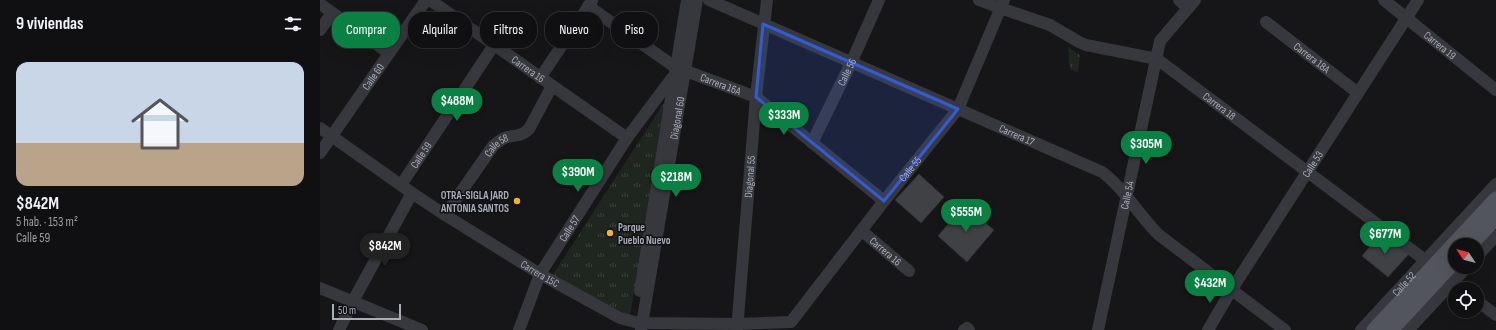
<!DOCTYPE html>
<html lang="es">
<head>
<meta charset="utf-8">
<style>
	:root { --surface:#101012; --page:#19191b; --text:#f1f3f6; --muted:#9c9d9f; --line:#303032; --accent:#0b8043 }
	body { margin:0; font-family:"Sofia Sans Condensed",sans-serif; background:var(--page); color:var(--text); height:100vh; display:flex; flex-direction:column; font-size:15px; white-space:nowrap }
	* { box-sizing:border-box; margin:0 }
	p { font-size:13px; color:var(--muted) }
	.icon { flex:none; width:22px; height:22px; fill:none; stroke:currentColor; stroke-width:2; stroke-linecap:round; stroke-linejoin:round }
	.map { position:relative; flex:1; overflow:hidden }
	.details { display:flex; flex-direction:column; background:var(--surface); width:320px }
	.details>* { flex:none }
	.top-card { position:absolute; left:12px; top:12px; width:380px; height:36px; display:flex; gap:8px }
	.needle { width:26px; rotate:305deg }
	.tools { position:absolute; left:1128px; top:238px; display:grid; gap:8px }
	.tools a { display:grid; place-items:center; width:36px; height:36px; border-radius:50%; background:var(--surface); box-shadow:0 4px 16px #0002,0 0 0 1px var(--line); font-size:20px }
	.scale { position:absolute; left:12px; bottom:10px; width:69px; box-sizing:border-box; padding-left:4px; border:2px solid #a8adb8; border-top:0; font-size:11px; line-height:14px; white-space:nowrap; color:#a8adb8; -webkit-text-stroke:3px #111113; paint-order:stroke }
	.price { position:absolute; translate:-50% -34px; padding:0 9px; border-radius:14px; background:var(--accent); color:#fff; font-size:13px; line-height:26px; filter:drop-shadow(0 1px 2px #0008) }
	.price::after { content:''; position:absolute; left:50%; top:24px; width:12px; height:9px; margin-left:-6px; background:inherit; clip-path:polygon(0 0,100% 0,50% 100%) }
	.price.selected { background:#222; color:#fff }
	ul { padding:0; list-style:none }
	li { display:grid; align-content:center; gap:8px; height:212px; padding:0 16px }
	li span { display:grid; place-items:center; height:124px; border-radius:12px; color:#555 }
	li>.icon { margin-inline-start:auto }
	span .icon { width:72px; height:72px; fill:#fffc; stroke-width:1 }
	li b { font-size:17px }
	h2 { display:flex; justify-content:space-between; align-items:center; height:48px; padding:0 16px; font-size:17px }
	.tag { padding:0 14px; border-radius:16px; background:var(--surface); box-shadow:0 4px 16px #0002,0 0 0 1px var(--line); font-size:14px; line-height:36px }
	.tag.selected { background:var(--accent); color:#fff }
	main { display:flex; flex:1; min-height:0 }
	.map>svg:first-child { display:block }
	.park { fill:url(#park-tufts) }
	.building { fill:#404145; stroke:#303034 }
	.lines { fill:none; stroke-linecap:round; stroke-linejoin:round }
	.minor { stroke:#37383d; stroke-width:12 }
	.major { stroke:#53555c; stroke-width:15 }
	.marked { fill:#325cd3; fill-opacity:0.2; stroke:#325cd3; stroke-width:3; stroke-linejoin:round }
	.poi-dot { fill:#f2b134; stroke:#111113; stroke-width:1.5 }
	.labels { text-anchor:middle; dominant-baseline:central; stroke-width:3; stroke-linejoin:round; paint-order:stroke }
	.street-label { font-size:11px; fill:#a8adb8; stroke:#111113 }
	.poi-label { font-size:11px; font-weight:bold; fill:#a8adb8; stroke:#111113; text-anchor:end }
</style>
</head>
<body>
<main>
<section class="details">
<h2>9 viviendas<svg class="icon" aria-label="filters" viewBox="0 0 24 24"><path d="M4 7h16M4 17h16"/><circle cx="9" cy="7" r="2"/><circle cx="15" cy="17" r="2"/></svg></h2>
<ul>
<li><span style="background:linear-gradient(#c9d6e8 65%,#b9a48a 0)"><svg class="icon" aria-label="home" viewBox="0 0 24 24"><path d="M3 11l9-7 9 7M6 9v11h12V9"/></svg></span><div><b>$842M</b><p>5 hab. · 153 m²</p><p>Calle 59</p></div></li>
</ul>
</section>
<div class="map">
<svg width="1176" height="330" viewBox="0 0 1176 330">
	<defs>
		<pattern id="park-tufts" width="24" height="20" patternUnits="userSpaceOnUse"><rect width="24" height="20" fill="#1e261f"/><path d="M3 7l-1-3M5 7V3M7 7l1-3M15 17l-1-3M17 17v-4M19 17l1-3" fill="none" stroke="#3c433d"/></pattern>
	</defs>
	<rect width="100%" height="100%" fill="#161618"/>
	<path class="park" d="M748 47 760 55 758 73 750 69Z
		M345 101 310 316 232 276Z"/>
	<path class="building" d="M599 174 624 197 601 223 575 200Z
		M644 205 674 230 647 262 618 236Z
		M1060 234 1089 254 1068 277 1042 256Z"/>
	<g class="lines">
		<g class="minor">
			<path id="s1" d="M110 0 307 138"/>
			<path id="s2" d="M389 0 782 172C805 189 819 216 839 235L965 330"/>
			<path id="s3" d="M659 0 680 8 730 25 759 42 766 45 837 59 1113 266"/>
			<path d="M859 0 868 8"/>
			<path id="s4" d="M1064 0 1176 90"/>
			<path d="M0 4 69 53"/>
			<path id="s5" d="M268 6 355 67 436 97 564 201"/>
			<path id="s6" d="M946 22 1038 93"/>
			<path d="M0 30 12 13"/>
			<path d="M220 78 272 1"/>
			<path id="s7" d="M0 128 92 193 125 215 220 274 300 318 315 322 323 323 417 324 471 322 564 201 638 109 684 0"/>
			<path id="s8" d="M492 143 532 61 559 0"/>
			<path id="s9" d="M0 153 106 0"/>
			<path id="s10" d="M81 185 174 45"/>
			<path id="s11" d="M125 215 173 146C178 142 182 138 188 137 197 135 202 136 209 129L232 86"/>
			<path id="s12" d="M542 231 589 271"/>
			<path d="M1157 256 1176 236"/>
			<path d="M0 288 102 330"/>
			<path d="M320 291 367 0"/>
			<path d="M1157 301 1176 315"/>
			<path d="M19 330 33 301 92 193"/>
			<path id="s13" d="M199 330 220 274 307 138 352 78"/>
			<path id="s14" d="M321 330 377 0"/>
			<path id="s15" d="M417 330 436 97 447 0"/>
			<path d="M644 330 647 328 649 330"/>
			<path id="s16" d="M778 330 840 41 875 0"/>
			<path id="s17" d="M888 330 912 289 1098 0"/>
			<path id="s18" d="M1041 330 1176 184"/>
			<path d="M1088 330 1147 267"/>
		</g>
		<path class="major" d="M1150 245 1176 218
			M1054 330 1176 199
			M1071 330 1135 261"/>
	</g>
	<path class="marked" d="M443 24 638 109 564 201 436 97Z"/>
	<g class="poi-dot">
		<circle cx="197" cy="201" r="4"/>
		<circle cx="290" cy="233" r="4"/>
	</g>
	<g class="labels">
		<g class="street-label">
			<text stroke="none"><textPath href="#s4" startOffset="72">Carrera 19</textPath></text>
			<text stroke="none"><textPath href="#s6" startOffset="58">Carrera 18A</textPath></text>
			<text stroke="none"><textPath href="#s1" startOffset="120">Carrera 16</textPath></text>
			<text stroke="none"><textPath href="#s8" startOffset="79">Calle 56</textPath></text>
			<text stroke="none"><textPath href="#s9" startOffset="93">Calle 60</textPath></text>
			<text stroke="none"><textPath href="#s5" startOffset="155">Carrera 16A</textPath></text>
			<text stroke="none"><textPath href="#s3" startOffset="267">Carrera 18</textPath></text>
			<text stroke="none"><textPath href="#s14" startOffset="215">Diagonal 60</textPath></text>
			<text stroke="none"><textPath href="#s2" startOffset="336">Carrera 17</textPath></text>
			<text stroke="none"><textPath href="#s11" startOffset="87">Calle 58</textPath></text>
			<text stroke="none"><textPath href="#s10" startOffset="36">Calle 59</textPath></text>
			<text stroke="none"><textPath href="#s17" startOffset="196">Calle 53</textPath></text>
			<text stroke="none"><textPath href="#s7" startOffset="721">Calle 55</textPath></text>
			<text stroke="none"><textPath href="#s15" startOffset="154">Diagonal 55</textPath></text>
			<text stroke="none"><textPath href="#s16" startOffset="138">Calle 54</textPath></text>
			<text stroke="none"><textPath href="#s13" startOffset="114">Calle 57</textPath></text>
			<text stroke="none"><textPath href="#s12" startOffset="31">Carrera 16</textPath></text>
			<text stroke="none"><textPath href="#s7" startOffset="264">Carrera 15C</textPath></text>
			<text stroke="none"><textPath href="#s18" startOffset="63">Calle 52</textPath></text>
		</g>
		<g class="poi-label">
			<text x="189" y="195">OTRA-SIGLA JARD<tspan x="189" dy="13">ANTONIA SANTOS</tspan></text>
			<text x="298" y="227" text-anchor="start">Parque<tspan x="298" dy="13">Pueblo Nuevo</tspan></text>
		</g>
	</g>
</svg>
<div class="tools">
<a><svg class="needle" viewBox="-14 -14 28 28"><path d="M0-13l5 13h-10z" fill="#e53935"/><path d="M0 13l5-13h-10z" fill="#9c9d9f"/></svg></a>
<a><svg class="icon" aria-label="locate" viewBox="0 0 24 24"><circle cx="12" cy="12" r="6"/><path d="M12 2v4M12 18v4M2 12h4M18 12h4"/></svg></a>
</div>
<div class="scale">50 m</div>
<b class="price" style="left:137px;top:122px">$488M</b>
<b class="price" style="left:464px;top:136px">$333M</b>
<b class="price" style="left:826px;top:165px">$305M</b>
<b class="price" style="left:258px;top:193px">$390M</b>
<b class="price" style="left:356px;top:198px">$218M</b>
<b class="price" style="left:646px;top:233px">$555M</b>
<b class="price" style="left:1065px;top:255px">$677M</b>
<b class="price selected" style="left:65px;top:267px">$842M</b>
<b class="price" style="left:890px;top:304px">$432M</b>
<div class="top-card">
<a class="tag selected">Comprar</a>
<a class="tag">Alquilar</a>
<a class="tag">Filtros</a>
<a class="tag">Nuevo</a>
<a class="tag">Piso</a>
</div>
</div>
</main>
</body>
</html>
